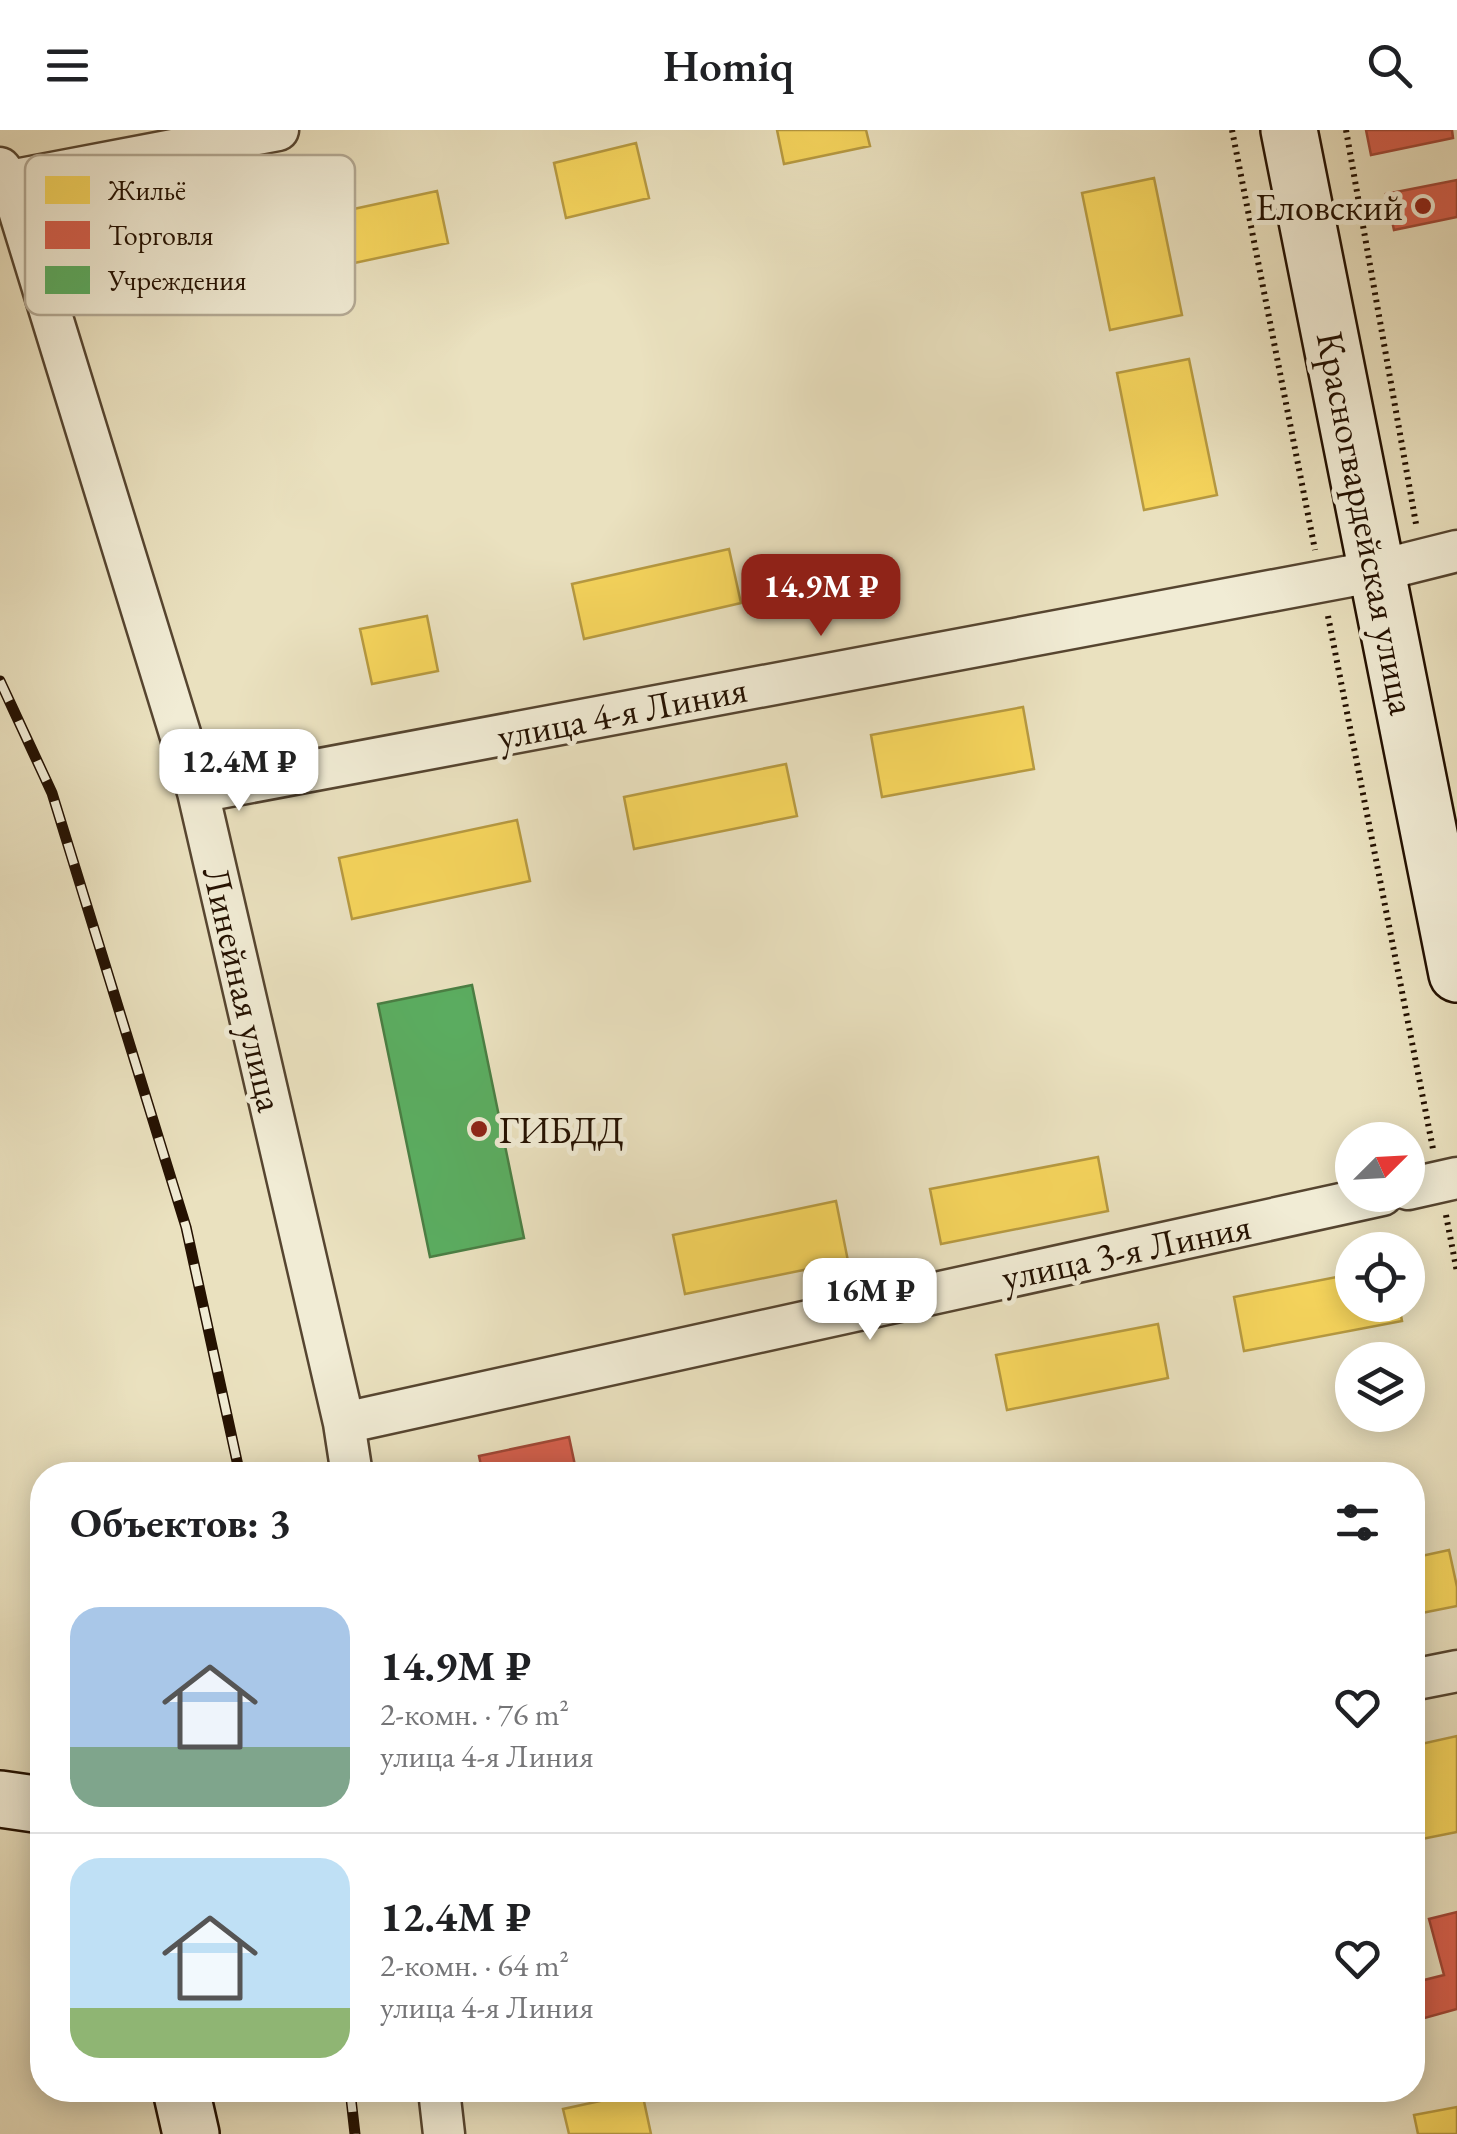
<!DOCTYPE html>
<html lang="ru">
<head>
<meta charset="utf-8">
<style>
	:root { --surface:#fff; --page:#f6f6f6; --text:#202124; --muted:#757577; --line:#e0e0e0; --accent:#8f2418 }
	body { margin:0; font-family:"EB Garamond",serif; background:var(--page); color:var(--text); height:100vh; display:flex; flex-direction:column; font-size:38px; white-space:nowrap }
	* { box-sizing:border-box; margin:0 }
	p { font-size:32px; color:var(--muted) }
	.icon { flex:none; width:55px; height:55px; fill:none; stroke:currentColor; stroke-width:2; stroke-linecap:round; stroke-linejoin:round }
	.map { position:relative; flex:1; overflow:hidden }
	.details { position:absolute; left:30px; top:1332px; width:1395px; height:640px; display:flex; flex-direction:column; background:var(--surface); border-radius:40px; box-shadow:0 5px 25px #0003 }
	.details>* { flex:none }
	.needle { width:65px; rotate:66deg }
	.buttons { position:absolute; left:1335px; top:992px; display:grid; gap:20px }
	.buttons a { display:grid; place-items:center; width:90px; height:90px; border-radius:50%; background:var(--surface); box-shadow:0 5px 25px #0003; font-size:50px }
	.price { position:absolute; translate:-50% -85px; padding:0 22px; border-radius:20px; background:#fff; color:#222; font-size:32px; line-height:65px; filter:drop-shadow(0 2px 5px #0008) }
	.price::after { content:''; position:absolute; left:50%; top:60px; width:30px; height:22px; margin-left:-15px; background:inherit; clip-path:polygon(0 0,100% 0,50% 100%) }
	.price.selected { background:var(--accent); color:#fff }
	ul { padding:0; list-style:none }
	li { display:flex; align-items:center; gap:30px; height:250px; padding:0 40px }
	li+li { border-top:2px solid var(--line) }
	li span { display:grid; place-items:center; flex:none; width:280px; height:200px; border-radius:30px; color:#555 }
	li>.icon { margin-inline-start:auto }
	span .icon { width:120px; height:120px; fill:#fffc; stroke-width:1 }
	li b { font-size:42px }
	h2 { display:flex; justify-content:space-between; align-items:center; height:120px; padding:0 40px; font-size:42px }
	header { display:flex; justify-content:space-between; align-items:center; height:130px; padding:0 40px; background:var(--surface); font-size:45px; font-weight:600 }
	.map>svg:first-child { display:block }
	.homes { fill:#f6d55c; stroke:#b79a41; stroke-width:2.5 }
	.shops { fill:#d6604d; stroke:#a14836; stroke-width:2.5 }
	.public { fill:#5aae61; stroke:#4a7f44; stroke-width:2.5 }
	.lines { fill:none; stroke-linecap:round; stroke-linejoin:round }
	.street-casing { stroke:#564530; stroke-width:45 }
	.secondary-casing { stroke:#241101; stroke-width:60 }
	.path { stroke:#241101; stroke-width:6; stroke-dasharray:2.5 5; stroke-linecap:butt }
	.street { stroke:#f1ecd5; stroke-width:40 }
	.secondary { stroke:#f1ecd5; stroke-width:55 }
	.rail-casing { stroke:#241101; stroke-width:11 }
	.rail { stroke:#f1ecd5; stroke-width:8; stroke-dasharray:22; stroke-linecap:butt }
	.poi-dot { fill:#8f2418; stroke:#f1ecd5; stroke-width:4 }
	.labels { text-anchor:middle; dominant-baseline:central; stroke-width:10; stroke-linejoin:round; paint-order:stroke }
	.poi-label { font-size:38px; fill:#241101; stroke:#f1ecd5; text-anchor:end }
	.street-label { font-size:38px; fill:#241101; stroke:#f1ecd5 }
	.key { fill:#f1ecd5; stroke:#b4aa95; stroke-width:2.5 }
	.key-label { font-size:28px; fill:#241101 }
</style>
</head>
<body>
<header><svg class="icon" aria-label="menu" viewBox="0 0 24 24"><path d="M4 6h16M4 12h16M4 18h16"/></svg>Homiq<svg class="icon" aria-label="search" viewBox="0 0 24 24"><circle cx="10" cy="10" r="6"/><path d="M15 15l6 6"/></svg></header>
<div class="map">
<svg width="1457" height="2004" viewBox="0 0 1457 2004">
	<rect width="100%" height="100%" fill="#eae1bf"/>
	<filter id="stains"><feTurbulence type="fractalNoise" baseFrequency=".002" numOctaves="4"/><feColorMatrix values="0 0 0 0 .2 0 0 0 0 .09 0 0 0 0 .02 0 0 0 .5 -.17"/></filter>
	<radialGradient id="worn" r=".72"><stop offset=".6" stop-color="#630" stop-opacity="0"/><stop offset="1" stop-color="#630" stop-opacity=".3"/></radialGradient>
	<path class="homes" d="M777 0H866L870 16 784 34Z
		M636 13 649 68 566 88 554 33Z
		M1154 48 1182 185 1110 200 1082 63Z
		M437 61 448 113 345 135 335 83Z
		M1189 229 1217 365 1144 380 1117 243Z
		M729 419 741 473 584 509 572 454Z
		M427 486 438 541 372 554 360 499Z
		M1023 577 1034 639 882 667 871 605Z
		M786 634 797 686 634 719 624 667Z
		M517 690 530 751 352 789 339 728Z
		M1098 1027 1108 1081 941 1114 930 1059Z
		M836 1071 848 1131 685 1164 673 1105Z
		M1352 1144V1175H1399L1402 1191 1244 1221 1234 1167Z
		M1158 1194 1168 1248 1007 1280 996 1225Z
		M1449 1420 1457 1457V1476L1412 1485V1428Z
		M1457 1606V1702L1412 1711V1616Z
		M642 1962 651 2004H569L563 1979Z
		M1457 1977V2004H1418L1414 1985Z"/>
	<path class="shops" d="M1366 0H1452L1453 8 1371 25Z
		M1457 50V87L1394 100 1386 64Z
		M569 1307 577 1345H483L479 1326Z
		M1457 1782V1879L1414 1891 1412 1853 1444 1845 1429 1789Z"/>
	<path class="public" d="M472 855 524 1108 430 1127 378 874Z"/>
	<g class="lines">
		<defs>
			<path id="street" d="M0 38 10 51 198 662 344 1293 352 1345
				M10 51 278 0
				M198 662 1377 441 1457 421
				M1408 1059 1457 1048
				M344 1293 1382 1065
				M1412 1550 1457 1541
				M439 1960 444 2004"/>
			<path id="secondary" d="M1289 0 1457 844
				M0 1669 42 1675
				M181 1960 191 2004"/>
		</defs>
		<use href="#street" class="street-casing"/>
		<use href="#secondary" class="secondary-casing"/>
		<path class="path" d="M1232 0 1315 420
			M1346 0 1416 394
			M1328 486 1433 1019
			M1446 1085 1457 1142"/>
		<use href="#street" class="street"/>
		<use href="#secondary" class="secondary"/>
		<defs>
			<path id="rail" d="M0 551 52 663 186 1097 240 1345
				M350 1960 355 2004"/>
		</defs>
		<use href="#rail" class="rail-casing"/>
		<use href="#rail" class="rail"/>
	</g>
	<g class="poi-dot">
		<circle cx="1423" cy="76" r="10"/>
		<circle cx="479" cy="999" r="10"/>
	</g>
	<g class="labels">
		<g class="poi-label">
			<text x="1403" y="76">Еловский</text>
			<text x="499" y="999" text-anchor="start">ГИБДД</text>
		</g>
		<g class="street-label">
			<text transform="translate(1367 393) rotate(79)">Красногвардейская улица</text>
			<text transform="translate(622 582) rotate(-11)">улица 4-я Линия</text>
			<text transform="translate(244 859) rotate(77)">Линейная улица</text>
			<text transform="translate(1126 1121) rotate(-12)">улица 3-я Линия</text>
		</g>
	</g>
	<rect x="25" y="25" width="330" height="160" rx="15" class="key"/>
	<rect x="45" y="46" width="45" height="28" fill="#f6d55c"/>
	<rect x="45" y="91" width="45" height="28" fill="#d6604d"/>
	<rect x="45" y="136" width="45" height="28" fill="#5aae61"/>
	<g class="key-label">
		<text x="108" y="70">Жильё</text>
		<text x="108" y="115">Торговля</text>
		<text x="108" y="160">Учреждения</text>
	</g>
	<rect width="100%" height="100%" filter="url(#stains)"/>
	<rect width="100%" height="100%" fill="url(#worn)"/>
</svg>
<div class="buttons">
<a><svg class="needle" viewBox="-14 -14 28 28"><path d="M0-13l5 13h-10z" fill="#e53935"/><path d="M0 13l5-13h-10z" fill="#757577"/></svg></a>
<a><svg class="icon" aria-label="locate" viewBox="0 0 24 24"><circle cx="12" cy="12" r="6"/><path d="M12 2v4M12 18v4M2 12h4M18 12h4"/></svg></a>
<a><svg class="icon" aria-label="layers" viewBox="0 0 24 24"><path d="M12 4l9 5-9 5-9-5zM3 14l9 5 9-5"/></svg></a>
</div>
<b class="price selected" style="left:821px;top:509px">14.9M ₽</b>
<b class="price" style="left:239px;top:684px">12.4M ₽</b>
<b class="price" style="left:870px;top:1213px">16M ₽</b>
<section class="details">
<h2>Объектов: 3<svg class="icon" aria-label="filters" viewBox="0 0 24 24"><path d="M4 7h16M4 17h16"/><circle cx="9" cy="7" r="2"/><circle cx="15" cy="17" r="2"/></svg></h2>
<ul>
<li><span style="background:linear-gradient(#a9c7e8 70%,#7fa58c 0)"><svg class="icon" aria-label="home" viewBox="0 0 24 24"><path d="M3 11l9-7 9 7M6 9v11h12V9"/></svg></span><div><b>14.9M ₽</b><p>2-комн. · 76 m²</p><p>улица 4-я Линия</p></div><svg class="icon" aria-label="heart" viewBox="0 0 24 24"><path d="M12 20l-8-8c-3-5 5-10 8-4 3-6 11-1 8 4z"/></svg></li>
<li><span style="background:linear-gradient(#bfe0f5 75%,#8fb573 0)"><svg class="icon" aria-label="home" viewBox="0 0 24 24"><path d="M3 11l9-7 9 7M6 9v11h12V9"/></svg></span><div><b>12.4M ₽</b><p>2-комн. · 64 m²</p><p>улица 4-я Линия</p></div><svg class="icon" aria-label="heart" viewBox="0 0 24 24"><path d="M12 20l-8-8c-3-5 5-10 8-4 3-6 11-1 8 4z"/></svg></li>
</ul>
</section>
</div>
</body>
</html>
